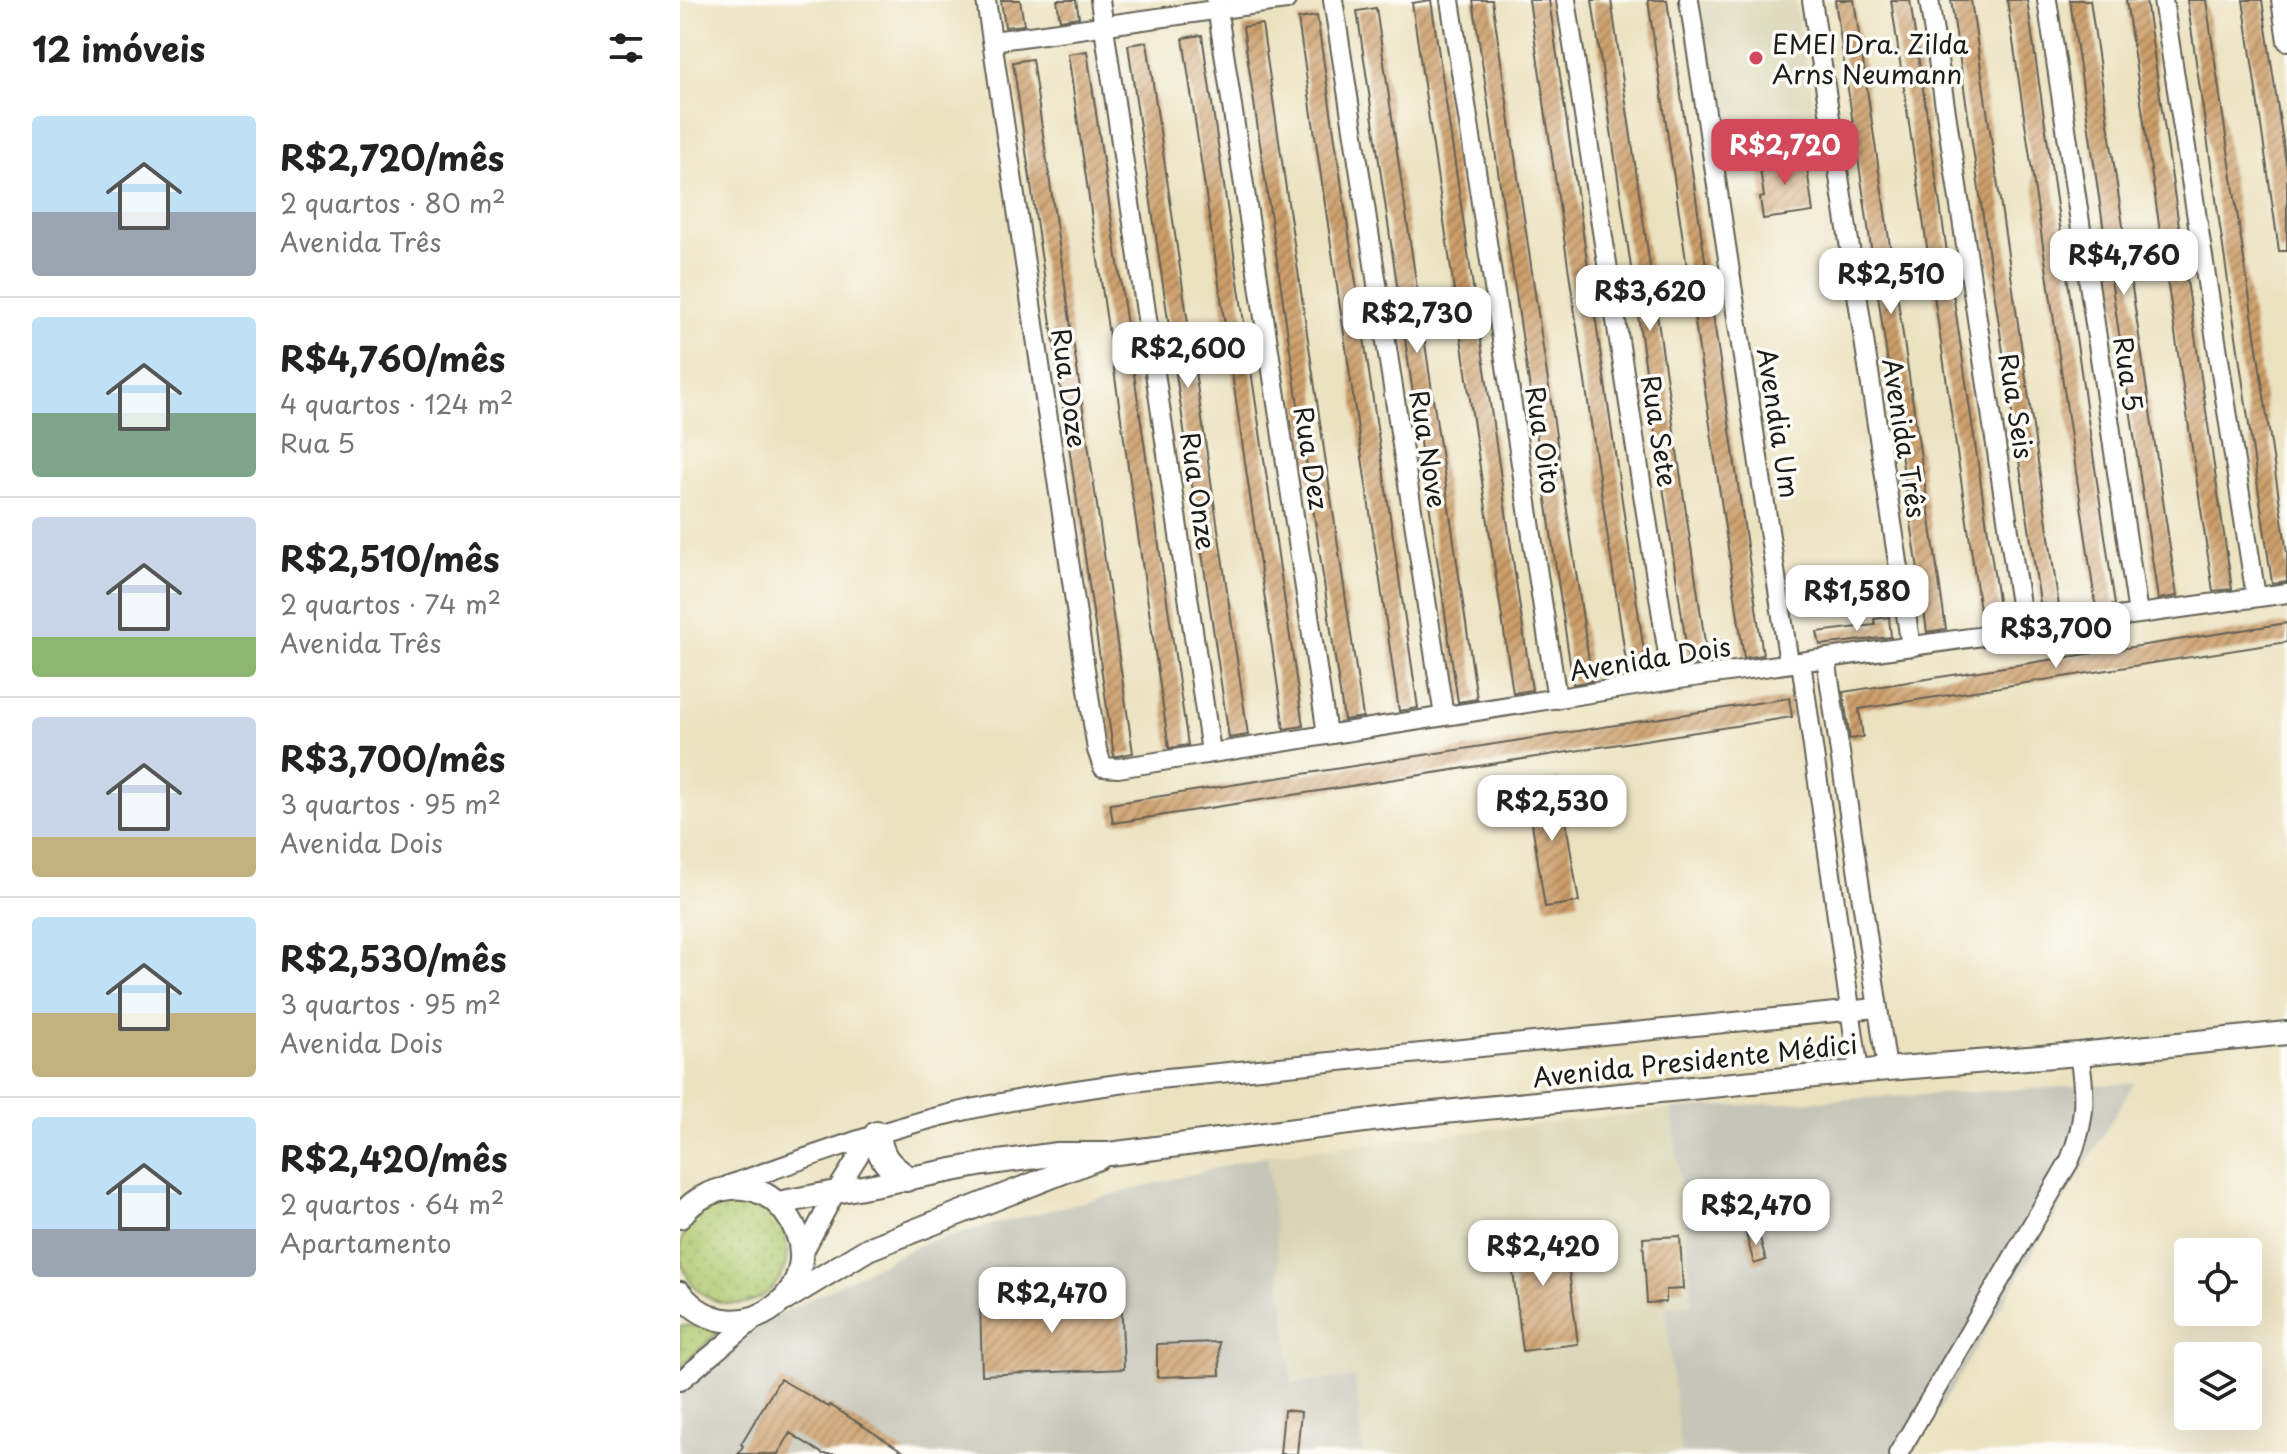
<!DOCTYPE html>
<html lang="pt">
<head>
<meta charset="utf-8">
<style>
	:root { --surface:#fff; --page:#f6f6f6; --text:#222; --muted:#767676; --line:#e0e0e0; --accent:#d1495b }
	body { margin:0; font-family:"Playpen Sans",sans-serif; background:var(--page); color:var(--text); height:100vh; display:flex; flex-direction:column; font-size:30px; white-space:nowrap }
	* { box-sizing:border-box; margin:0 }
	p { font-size:26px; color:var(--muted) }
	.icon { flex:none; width:44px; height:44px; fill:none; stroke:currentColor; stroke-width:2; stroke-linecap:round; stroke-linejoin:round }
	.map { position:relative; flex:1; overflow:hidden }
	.sheet { display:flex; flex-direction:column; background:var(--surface); width:680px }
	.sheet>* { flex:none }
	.controls { position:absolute; left:1494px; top:1238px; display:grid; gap:16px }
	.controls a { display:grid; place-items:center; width:88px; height:88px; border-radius:8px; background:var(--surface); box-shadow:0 8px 32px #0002; font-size:40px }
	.price { position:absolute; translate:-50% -68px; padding:0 18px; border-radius:16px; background:#fff; color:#222; font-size:26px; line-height:52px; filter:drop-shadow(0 2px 4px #0008) }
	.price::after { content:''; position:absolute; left:50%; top:48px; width:24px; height:18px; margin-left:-12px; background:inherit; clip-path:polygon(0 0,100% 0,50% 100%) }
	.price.selected { background:var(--accent); color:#fff }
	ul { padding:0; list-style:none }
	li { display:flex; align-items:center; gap:24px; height:200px; padding:0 32px }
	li+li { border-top:2px solid var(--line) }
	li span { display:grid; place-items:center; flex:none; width:224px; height:160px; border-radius:8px; color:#555 }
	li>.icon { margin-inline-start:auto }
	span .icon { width:96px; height:96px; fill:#fffc; stroke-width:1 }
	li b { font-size:34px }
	h2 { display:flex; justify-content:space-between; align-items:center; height:96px; padding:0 32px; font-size:34px }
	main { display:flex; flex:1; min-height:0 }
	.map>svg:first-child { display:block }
	.built { fill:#d9d4b4 }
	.industrial { fill:#c5c5b8 }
	.grass { fill:url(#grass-dots); stroke:#657244; stroke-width:2 }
	.building { fill:url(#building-hatch) }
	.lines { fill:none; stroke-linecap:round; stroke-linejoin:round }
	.minor-casing { stroke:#646155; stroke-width:22 }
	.major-casing { stroke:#646155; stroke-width:26 }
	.highway-casing { stroke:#646155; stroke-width:30 }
	.minor { stroke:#fff; stroke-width:18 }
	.major { stroke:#fff; stroke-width:22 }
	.highway { stroke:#fff; stroke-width:26 }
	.poi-dot { fill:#d1495b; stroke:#fdfcf7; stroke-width:3 }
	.labels { text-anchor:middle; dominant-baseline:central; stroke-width:7; stroke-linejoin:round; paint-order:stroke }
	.poi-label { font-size:26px; fill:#1c1c1c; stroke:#fdfcf7; text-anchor:start }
	.street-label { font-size:26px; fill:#1c1c1c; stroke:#fdfcf7 }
</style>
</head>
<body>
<main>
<section class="sheet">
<h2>12 imóveis<svg class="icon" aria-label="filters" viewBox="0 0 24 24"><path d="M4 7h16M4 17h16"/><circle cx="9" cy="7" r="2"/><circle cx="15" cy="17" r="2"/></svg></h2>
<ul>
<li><span style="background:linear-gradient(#bfe0f5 60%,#9aa5b1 0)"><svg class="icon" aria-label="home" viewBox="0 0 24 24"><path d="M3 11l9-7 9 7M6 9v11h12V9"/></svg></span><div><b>R$2,720/mês</b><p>2 quartos · 80 m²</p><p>Avenida Três</p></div></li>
<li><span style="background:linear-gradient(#bfe0f5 60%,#7fa58c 0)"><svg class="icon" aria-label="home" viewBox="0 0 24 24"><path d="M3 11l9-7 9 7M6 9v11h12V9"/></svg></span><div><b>R$4,760/mês</b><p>4 quartos · 124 m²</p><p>Rua 5</p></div></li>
<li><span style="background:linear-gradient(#c9d6e8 75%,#8fb573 0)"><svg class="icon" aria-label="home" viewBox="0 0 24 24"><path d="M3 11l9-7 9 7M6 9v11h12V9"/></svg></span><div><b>R$2,510/mês</b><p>2 quartos · 74 m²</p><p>Avenida Três</p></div></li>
<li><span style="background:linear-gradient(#c9d6e8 75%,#c2b280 0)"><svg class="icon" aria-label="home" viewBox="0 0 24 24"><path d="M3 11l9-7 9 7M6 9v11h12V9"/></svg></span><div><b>R$3,700/mês</b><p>3 quartos · 95 m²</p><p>Avenida Dois</p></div></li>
<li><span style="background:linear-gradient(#bfe0f5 60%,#c2b280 0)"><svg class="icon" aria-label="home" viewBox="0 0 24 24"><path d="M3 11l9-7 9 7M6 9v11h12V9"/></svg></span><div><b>R$2,530/mês</b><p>3 quartos · 95 m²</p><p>Avenida Dois</p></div></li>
<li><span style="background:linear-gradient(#bfe0f5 70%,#9aa5b1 0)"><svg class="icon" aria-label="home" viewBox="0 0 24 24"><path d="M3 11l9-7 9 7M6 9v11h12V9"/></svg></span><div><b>R$2,420/mês</b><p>2 quartos · 64 m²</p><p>Apartamento</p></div></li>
</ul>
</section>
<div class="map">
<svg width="1607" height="1454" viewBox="0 0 1607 1454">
	<defs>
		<pattern id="grass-dots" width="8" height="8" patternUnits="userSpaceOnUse" patternTransform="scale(2)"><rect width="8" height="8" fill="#aec76c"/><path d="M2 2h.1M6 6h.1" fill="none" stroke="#95aa5d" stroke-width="1.8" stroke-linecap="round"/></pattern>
		<pattern id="building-hatch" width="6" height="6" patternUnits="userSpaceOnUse" patternTransform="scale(2)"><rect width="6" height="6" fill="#cc9e6a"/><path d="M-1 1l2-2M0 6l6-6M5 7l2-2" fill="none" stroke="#a58056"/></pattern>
	</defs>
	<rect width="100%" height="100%" fill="#fdfcf7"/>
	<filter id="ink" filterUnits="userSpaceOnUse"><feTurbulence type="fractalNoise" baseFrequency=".0125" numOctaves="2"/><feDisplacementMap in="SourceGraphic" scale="16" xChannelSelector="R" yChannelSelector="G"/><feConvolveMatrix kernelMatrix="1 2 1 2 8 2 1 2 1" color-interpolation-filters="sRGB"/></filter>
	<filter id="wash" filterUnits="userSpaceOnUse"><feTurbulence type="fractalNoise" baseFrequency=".006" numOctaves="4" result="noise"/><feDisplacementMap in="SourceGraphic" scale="32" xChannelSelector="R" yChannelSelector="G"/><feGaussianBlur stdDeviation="1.8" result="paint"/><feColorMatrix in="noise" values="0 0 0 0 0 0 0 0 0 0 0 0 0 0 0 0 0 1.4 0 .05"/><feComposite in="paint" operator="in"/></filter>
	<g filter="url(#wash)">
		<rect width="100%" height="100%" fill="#ebe2c0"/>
		<path class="built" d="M1020 0H1115L1135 117 1038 133Z
			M992 1109 1013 1305 985 1308 1001 1454H683L675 1377 612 1384 587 1155Z"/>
		<path class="industrial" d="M1454 1083 1233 1454H1001L985 1308 1013 1304 992 1109Z
			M587 1155 612 1383 675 1377 683 1454H0V1350L74 1327 245 1242Z"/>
		<path class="grass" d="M1 1251a53 53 0 1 1 106 0a53 53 0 1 1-106 0Z
			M47 1324 0 1367V1326Z"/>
		<g id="blocks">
			<path class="building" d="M321 0H340L344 25 325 27Z
				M377 0H396L399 17 380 20Z
				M751 0 852 690 833 693 732 3Z
				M793 0H812L912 681 893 684Z
				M849 0H869L967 672 948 675Z
				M912 0H931L1028 663 1009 665Z
				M968 0H987L1083 655 1064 658Z
				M1155 0H1174L1266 629 1247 632Z
				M1211 0H1230L1321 621 1302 624Z
				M1271 0H1291L1380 613 1362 616Z
				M1327 0H1347L1435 605 1416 608Z
				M1390 0H1410L1497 596 1478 599Z
				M1446 0H1466L1552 589 1533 591Z
				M1507 0H1526L1607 553V581L1592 583Z
				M1563 0H1582L1607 170V251H1599Z
				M696 8 797 699 778 702 677 11Z
				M637 16 738 708 719 711 618 19Z
				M582 24 683 717 664 720 563 27Z
				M522 35 623 726 604 729 503 38Z
				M467 42 568 735 549 738 448 45Z
				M407 51 508 745 489 748 388 54Z
				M352 59 453 753 437 756H434L333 62Z
				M1125 154 1133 212 1083 219 1080 198 1084 197 1079 161Z
				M1209 617 1211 637 1140 645 1137 632 1195 625 1194 619Z
				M1607 623V642L1179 709 1183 737 1170 739 1163 692Z
				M1109 698 1112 717 433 823 430 804Z
				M879 779 899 902 865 907 846 785Z
				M883 1224 898 1344 843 1351 828 1232Z
				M1078 1231 1086 1260 1074 1264 1066 1234Z
				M1000 1236 1003 1289 986 1290V1302L967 1303 963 1238Z
				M441 1294 444 1369 302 1375 300 1300Z
				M539 1342 540 1375 477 1377V1344Z
				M100 1379 149 1407 150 1405 227 1454H143L110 1433 98 1454H58L63 1446 61 1444Z
				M604 1410 621 1412 617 1454H600Z"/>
		</g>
	</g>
	<g filter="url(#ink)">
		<use href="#blocks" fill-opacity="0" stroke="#646155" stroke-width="2"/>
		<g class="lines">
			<defs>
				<path id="minor" d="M306 0 417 750 423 767 438 768 992 680 1607 593
					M420 0 531 752
					M536 0 647 734
					M653 0 764 716
					M770 0 877 699
					M886 0 992 680
					M1009 0 1109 663
					M1132 0 1231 647
					M1249 0 1344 631
					M1367 0 1458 614
					M1483 0 1576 597
					M1601 0 1607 41
					M313 41 606 0
					M1146 658 1207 1069
					M1121 662 1179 1072
					M49 1185C124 1159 200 1130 278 1112 344 1097 411 1087 478 1079L1196 1008
					M122 1255 155 1193 191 1136
					M0 1381 75 1319
					M1218 1454 1390 1160C1406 1120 1406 1096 1399 1054"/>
				<path id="major" d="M98 1203 304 1164 377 1154H429L723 1116 1207 1069 1399 1054 1607 1033
					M0 1217C14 1197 40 1186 64 1188 81 1190 95 1199 105 1212 161 1285 57 1364 0 1293
					M104 1300 188 1249 419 1158"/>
				<path id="highway" d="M197 1135C200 1157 207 1165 226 1178"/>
			</defs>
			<use href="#minor" class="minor-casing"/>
			<use href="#major" class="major-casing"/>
			<use href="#highway" class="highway-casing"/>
			<use href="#minor" class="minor"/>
			<use href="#major" class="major"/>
			<use href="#highway" class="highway"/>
		</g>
	</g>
	<circle class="poi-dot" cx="1076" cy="58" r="8"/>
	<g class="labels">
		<g class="poi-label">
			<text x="1092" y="43">EMEI Dra. Zilda<tspan x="1092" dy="30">Arns Neumann</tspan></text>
		</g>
		<g class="street-label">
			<text transform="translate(1449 374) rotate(82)">Rua 5</text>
			<text transform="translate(390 388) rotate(82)">Rua Doze</text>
			<text transform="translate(1337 406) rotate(81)">Rua Seis</text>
			<text transform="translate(1099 423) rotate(81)">Avendia Um</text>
			<text transform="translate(980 431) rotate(81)">Rua Sete</text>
			<text transform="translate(1225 438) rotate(81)">Avenida Três</text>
			<text transform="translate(864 440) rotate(81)">Rua Oito</text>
			<text transform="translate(749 449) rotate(81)">Rua Nove</text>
			<text transform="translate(632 458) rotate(81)">Rua Dez</text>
			<text transform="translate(519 491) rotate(82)">Rua Onze</text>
			<text transform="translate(970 658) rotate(-9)">Avenida Dois</text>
			<text transform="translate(1015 1060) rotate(-6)">Avenida Presidente Médici</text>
		</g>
	</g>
</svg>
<div class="controls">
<a><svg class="icon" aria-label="locate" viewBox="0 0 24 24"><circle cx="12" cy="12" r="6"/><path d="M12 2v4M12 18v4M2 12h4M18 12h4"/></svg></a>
<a><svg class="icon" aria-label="layers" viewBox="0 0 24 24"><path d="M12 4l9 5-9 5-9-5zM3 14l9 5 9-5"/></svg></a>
</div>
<b class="price selected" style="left:1105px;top:187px">R$2,720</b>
<b class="price" style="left:1444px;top:297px">R$4,760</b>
<b class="price" style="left:1211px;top:316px">R$2,510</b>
<b class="price" style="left:970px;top:333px">R$3,620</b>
<b class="price" style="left:737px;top:355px">R$2,730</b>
<b class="price" style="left:508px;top:390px">R$2,600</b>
<b class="price" style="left:1177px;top:633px">R$1,580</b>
<b class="price" style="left:1376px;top:670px">R$3,700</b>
<b class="price" style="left:872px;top:843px">R$2,530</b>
<b class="price" style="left:1076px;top:1247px">R$2,470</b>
<b class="price" style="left:863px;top:1288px">R$2,420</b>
<b class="price" style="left:372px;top:1335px">R$2,470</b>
</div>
</main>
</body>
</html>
